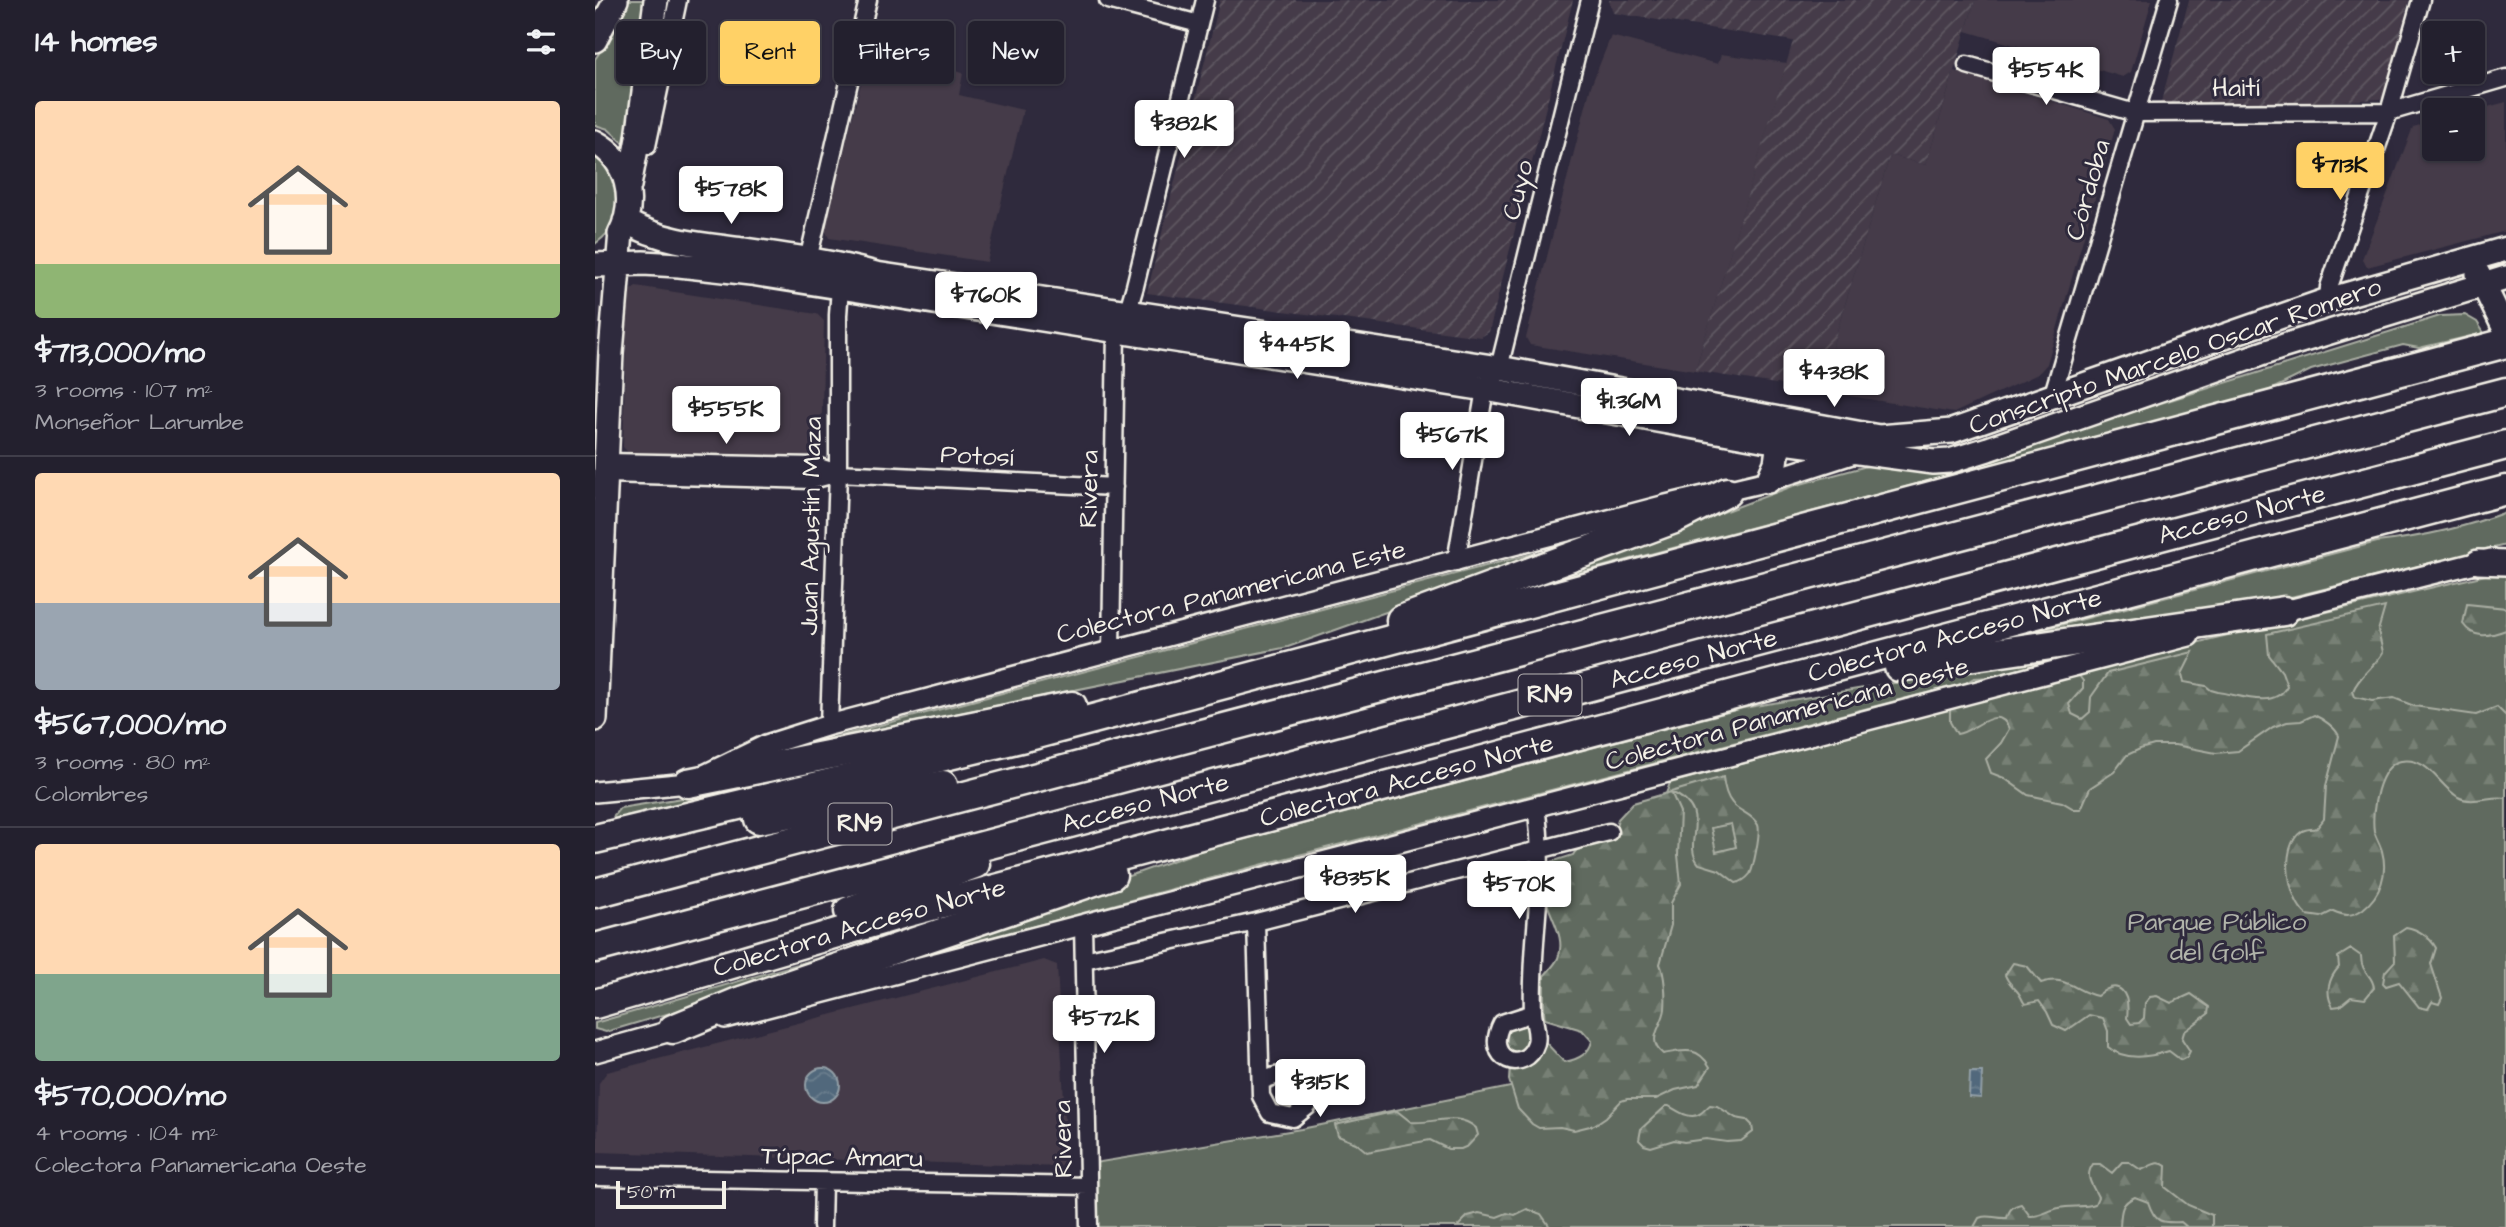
<!DOCTYPE html>
<html lang="en">
<head>
<meta charset="utf-8">
<style>
	:root { --surface:#23202e; --page:#2f2d3a; --text:#f1f3f6; --muted:#a3a3aa; --line:#403e4a; --accent:#ffd166 }
	body { margin:0; font-family:"Architects Daughter",sans-serif; background:var(--page); color:var(--text); height:100vh; display:flex; flex-direction:column; font-size:26px; white-space:nowrap }
	* { box-sizing:border-box; margin:0 }
	p { font-size:23px; color:var(--muted) }
	.icon { flex:none; width:38px; height:38px; fill:none; stroke:currentColor; stroke-width:2; stroke-linecap:round; stroke-linejoin:round }
	.map { position:relative; flex:1; overflow:hidden }
	.details { display:flex; flex-direction:column; background:var(--surface); width:595px }
	.details>* { flex:none }
	.guide { position:absolute; left:21px; top:21px; width:665px; height:63px; display:flex; gap:14px }
	.controls { position:absolute; left:1827px; top:21px; display:grid; gap:14px }
	.controls a { display:grid; place-items:center; width:63px; height:63px; border-radius:7px; background:var(--surface); box-shadow:0 2px 5px #0004,0 0 0 2px var(--line); font-size:35px }
	.scale { position:absolute; left:21px; bottom:18px; width:110px; box-sizing:border-box; padding-left:7px; border:4px solid #f4f1e8; border-top:0; font-size:19px; line-height:24px; white-space:nowrap; color:#f4f1e8; -webkit-text-stroke:5px #2f2a3d; paint-order:stroke }
	.price { position:absolute; translate:-50% -60px; padding:0 16px; border-radius:7px; background:#fff; color:#222; font-size:23px; line-height:46px; filter:drop-shadow(0 2px 4px #0008) }
	.price::after { content:''; position:absolute; left:50%; top:42px; width:21px; height:16px; margin-left:-10px; background:inherit; clip-path:polygon(0 0,100% 0,50% 100%) }
	.price.current { background:var(--accent); color:#111 }
	ul { padding:0; list-style:none }
	li { display:grid; align-content:center; gap:14px; height:371px; padding:0 35px }
	li+li { border-top:2px solid var(--line) }
	li span { display:grid; place-items:center; height:217px; border-radius:7px; color:#555 }
	li>.icon { margin-inline-start:auto }
	span .icon { width:126px; height:126px; fill:#fffc; stroke-width:1 }
	li b { font-size:30px }
	h2 { display:flex; justify-content:space-between; align-items:center; height:84px; padding:0 35px; font-size:30px }
	.pill { padding:0 24px; border-radius:7px; background:var(--surface); box-shadow:0 2px 5px #0004,0 0 0 2px var(--line); font-size:24px; line-height:63px }
	.pill.current { background:var(--accent); color:#111 }
	main { display:flex; flex:1; min-height:0 }
	.map>svg:first-child { display:block }
	.built { fill:#443b48 }
	.industrial { fill:url(#industrial-furrows) }
	.green { fill:#606a5e; stroke:#aaaea3; stroke-width:2 }
	.forest { fill:url(#forest-firs); stroke:#aaaea3; stroke-width:2; fill-rule:evenodd }
	.water { fill:url(#water-waves); stroke:#929fa7; stroke-width:2 }
	.lines { fill:none; stroke-linecap:round; stroke-linejoin:round }
	.minor-casing { stroke:#f4f1e8; stroke-width:21 }
	.tertiary-casing { stroke:#f4f1e8; stroke-width:24 }
	.secondary-casing { stroke:#f4f1e8; stroke-width:28 }
	.motorway-casing { stroke:#f4f1e8; stroke-width:33 }
	.minor { stroke:#2f2a3d; stroke-width:16 }
	.tertiary { stroke:#2f2a3d; stroke-width:19 }
	.secondary { stroke:#2f2a3d; stroke-width:23 }
	.motorway { stroke:#2f2a3d; stroke-width:28 }
	.labels { text-anchor:middle; dominant-baseline:central; stroke-width:6; stroke-linejoin:round; paint-order:stroke }
	.shield { fill:#2f2a3d; stroke:#b9b5b5; stroke-width:2 }
	.shield-label { font-size:24px; font-weight:bold; fill:#f4f1e8 }
	.street-label { font-size:26px; fill:#f4f1e8; stroke:#2f2a3d }
	.park-label { font-size:26px; fill:#b1b4aa; stroke:#2f2a3d }
</style>
</head>
<body>
<main>
<section class="details">
<h2>14 homes<svg class="icon" aria-label="filters" viewBox="0 0 24 24"><path d="M4 7h16M4 17h16"/><circle cx="9" cy="7" r="2"/><circle cx="15" cy="17" r="2"/></svg></h2>
<ul>
<li><span style="background:linear-gradient(#ffd9b3 75%,#8fb573 0)"><svg class="icon" aria-label="home" viewBox="0 0 24 24"><path d="M3 11l9-7 9 7M6 9v11h12V9"/></svg></span><div><b>$713,000/mo</b><p>3 rooms · 107 m²</p><p>Monseñor Larumbe</p></div></li>
<li><span style="background:linear-gradient(#ffd9b3 60%,#9aa5b1 0)"><svg class="icon" aria-label="home" viewBox="0 0 24 24"><path d="M3 11l9-7 9 7M6 9v11h12V9"/></svg></span><div><b>$567,000/mo</b><p>3 rooms · 80 m²</p><p>Colombres</p></div></li>
<li><span style="background:linear-gradient(#ffd9b3 60%,#7fa58c 0)"><svg class="icon" aria-label="home" viewBox="0 0 24 24"><path d="M3 11l9-7 9 7M6 9v11h12V9"/></svg></span><div><b>$570,000/mo</b><p>4 rooms · 104 m²</p><p>Colectora Panamericana Oeste</p></div></li>
</ul>
</section>
<div class="map">
<svg width="1911" height="1227" viewBox="0 0 1911 1227">
	<defs>
		<pattern id="industrial-furrows" width="10" height="10" patternUnits="userSpaceOnUse" patternTransform="scale(1.75)"><rect width="10" height="10" fill="#443b48"/><path d="M-1 1l2-2M0 10L10 0M9 11l2-2" fill="none" stroke="#605862"/></pattern>
		<pattern id="forest-firs" width="22" height="20" patternUnits="userSpaceOnUse" patternTransform="scale(1.75)"><rect width="22" height="20" fill="#606a5e"/><path d="M5 1l3.5 6h-7zM16 11l3.5 6h-7z" fill="#778075"/></pattern>
		<pattern id="water-waves" width="16" height="10" patternUnits="userSpaceOnUse" patternTransform="scale(1.75)"><rect width="16" height="10" fill="#51687b"/><path d="M0 5q4-4 8 0t8 0" fill="none" stroke="#6b7e8e"/></pattern>
	</defs>
	<rect width="100%" height="100%" fill="#2f2a3d"/>
	<filter id="ink" filterUnits="userSpaceOnUse"><feTurbulence type="fractalNoise" baseFrequency=".0143" numOctaves="2"/><feDisplacementMap in="SourceGraphic" scale="14" xChannelSelector="R" yChannelSelector="G"/><feConvolveMatrix kernelMatrix="1 2 1 2 8 2 1 2 1" color-interpolation-filters="sRGB"/></filter>
	<g filter="url(#ink)">
		<path class="built" d="M1380 0H1557L1536 72 1528 77 1371 31Z
			M1016 36 1123 64 1126 54 1192 63 1100 371 935 345 931 338 996 86Z
			M274 50 368 73 364 95 428 110 392 262 234 238 230 230Z
			M1359 71 1514 119 1520 129 1452 364 1443 374 1359 413 1224 391 1295 155 1331 165Z
			M1911 102V231L1772 267 1767 259 1818 127 1839 121V149H1878V111Z
			M41 286 222 314 229 321 226 452 220 458 35 454 28 447 32 293Z
			M449 960 462 965 472 1158 466 1167 2 1152 4 1083 12 1072Z"/>
		<path class="industrial" d="M625 0H978L894 332 886 337 552 293Z
			M1014 0H1380L1331 165 1295 155 1224 391 1100 371 1198 41 1018 13Z
			M1594 0H1814L1788 99 1564 109Z"/>
		<path class="green" d="M29 0H53L33 147 13 129 0 125V59L7 49Z
			M0 149 26 182C24 212 26 225 0 244Z
			M1870 315 1882 322 1889 333 1824 348 1808 345 1716 370 1669 393 922 589 1198 486 1283 463 1351 470 1845 316Z
			M1911 512V545L1646 609 1382 647 1782 542C1826 537 1869 528 1911 512Z
			M1001 537 693 647 221 742Z
			M1899 573 1911 575V1227H496L493 1164 706 1129 1050 1060 1060 823 1075 783 1616 639Z
			M1498 650 669 864 225 984 608 850 1148 708Z
			M412 733 16 830 19 815 25 808 118 793 182 773Z
			M436 896 190 979 11 1032 0 1029V1023Z"/>
		<path class="forest" d="M1872 604 1911 608V630C1895 636 1879 640 1868 624Z
			M1790 607 1783 631 1788 652C1780 667 1764 675 1758 691L1760 697 1777 701 1799 698 1819 706 1881 715 1902 707 1911 716V798C1895 795 1878 805 1863 797 1844 786 1833 756 1806 761 1783 765 1776 812 1779 831 1781 838 1785 844 1787 851 1793 873 1786 895 1768 909 1757 917 1749 916 1738 911L1726 917 1712 915C1693 900 1684 847 1706 832 1711 828 1716 830 1722 828L1729 819 1731 786 1744 736C1740 727 1728 719 1719 715L1706 721 1692 722 1678 727 1643 751 1621 753 1580 745H1559L1545 749 1532 755 1519 772 1495 788 1486 809H1479L1467 802 1433 795 1409 778 1396 773 1391 759 1406 743 1414 729C1404 702 1379 732 1362 734L1355 722V692L1379 678 1481 672 1488 681V688L1474 704 1477 714 1487 719 1495 712 1496 697 1513 673 1598 652 1587 674 1589 682 1611 686 1616 690 1623 692C1645 695 1679 710 1692 686L1687 672 1674 655 1672 634Z
			M1128 777C1129 786 1131 796 1137 803 1144 812 1158 814 1163 825 1166 832 1158 869 1155 874 1151 879 1146 882 1141 883L1124 870 1104 864C1085 842 1121 812 1076 792L1085 812 1083 855 1086 884 1076 903V925L1065 964C1070 975 1071 996 1070 1009 1068 1026 1050 1039 1068 1054 1089 1050 1103 1046 1115 1067L1103 1085 1080 1090 1061 1099H1032L1026 1101 1011 1117 999 1125 979 1130 965 1127 944 1128 937 1124 923 1109 914 1080 915 1065 896 1036 925 1015 969 1062C981 1060 994 1055 997 1041L987 1030 950 1019C948 1012 949 986 949 976 953 971 960 965 963 958 972 936 953 916 950 894 958 883 951 874 956 862L978 855C986 841 1003 845 1018 836L1023 819 1038 803ZM1136 824 1141 847 1121 852 1116 828Z
			M1811 927C1823 929 1835 937 1841 948L1836 964 1847 998 1844 1004 1837 1002 1833 1009 1824 1007 1804 982 1791 986 1788 983 1790 972 1800 961 1799 935Z
			M1756 949 1766 956C1766 974 1778 974 1779 988L1770 999 1756 997 1745 1006 1738 1007C1730 994 1733 979 1744 967L1743 957Z
			M1418 963 1432 966 1446 983C1470 974 1481 992 1502 996 1525 976 1535 994 1532 1018L1536 1024 1544 1023 1549 1018 1550 1003 1555 997 1562 996 1576 1003 1596 994 1614 1007 1613 1014 1589 1032 1587 1039 1595 1051 1592 1057 1586 1060 1574 1051C1555 1057 1529 1061 1513 1047V1031L1508 1018 1494 1015 1471 1031 1458 1025 1452 1012 1444 1001 1430 1004C1426 999 1426 995 1422 991 1417 985 1413 983 1410 975Z
			M1115 1105 1122 1106 1141 1118 1152 1120 1157 1125 1158 1132 1146 1141 1132 1142 1111 1139 1089 1142 1079 1140 1056 1147 1049 1145 1044 1140 1046 1129 1071 1106H1074C1083 1111 1096 1121 1106 1113 1109 1111 1111 1108 1115 1105Z
			M802 1111 816 1122C839 1124 862 1111 881 1128L883 1135 873 1146 866 1149H853L835 1140 772 1152 761 1143 743 1136 740 1125Z
			M1527 1162H1534L1546 1170C1555 1167 1563 1159 1571 1166L1570 1187 1593 1205 1617 1215V1227H1592L1586 1222C1566 1223 1560 1223 1553 1202L1540 1197C1525 1203 1526 1212 1525 1227H1379L1384 1218C1394 1214 1402 1219 1412 1218 1414 1210 1417 1206 1426 1204L1435 1216C1446 1217 1453 1210 1464 1208 1476 1205 1489 1208 1500 1204L1503 1197C1497 1184 1489 1177 1498 1164H1505L1517 1173Z
			M932 1209 946 1214 955 1227H862L873 1216 884 1213 902 1217 912 1213 920 1215Z"/>
		<path class="water" d="M211 1085a17 17 0 1 1 34 0a17 17 0 1 1-34 0Z
			M1375 1072H1387L1386 1098 1374 1097Z"/>
		<g class="lines">
			<defs>
				<path id="minor" d="M513 0 604 24
					M1372 65 1540 113 1794 112 1911 78
					M52 146 83 0
					M219 265 213 260 273 0
					M1733 300 1734 287 1794 112 1826 0
					M1458 394 1574 0
					M12 462 221 466 243 473 519 487
					M12 474 217 480 243 473
					M861 562 890 389 904 368 995 0
					M516 650 521 330 533 310 540 286 610 0
					M234 725 243 473V315L245 287 238 282
					M661 922 666 1096 675 1113 698 1118 713 1106 712 1089 695 1074 680 1076 666 1081
					M488 924 494 1227
					M489 960 661 922 1014 832
					M938 1013 907 1023C887 1061 931 1075 941 1043 944 1032 938 1022 938 1011 935 943 952 875 941 807
					M0 1177 493 1186
					M227 1227 228 1182"/>
				<path id="tertiary" d="M1677 614 1896 559
					M0 792 93 783 171 745 234 725 1071 505 1173 481 1263 452
					M130 1018 1594 636
					M0 1052 90 1027"/>
				<path id="secondary" d="M0 40 21 0
					M0 142C33 160 42 201 25 234
					M34 186 43 138 61 0
					M30 221C67 242 108 245 149 250 193 256 238 262 281 274L904 368 1284 437 1357 431 1733 300 1911 249
					M0 265 48 263 84 265 156 273 890 389 1167 439 1338 462 1355 461 1393 449 1689 346 1911 278
					M1883 274 1909 327
					M1173 481 1181 463 1186 427
					M1883 562 1911 563
					M0 719 16 353 26 232"/>
				<g id="motorway">
					<path d="M806 620 1079 519 1132 492"/>
					<path d="M1304 667 1689 611"/>
					<path d="M93 783 477 706"/>
					<path d="M164 819 348 785"/>
					<path d="M0 839 434 736 1911 343"/>
					<path d="M0 893 1911 392"/>
					<path d="M254 911 380 864"/>
					<path id="s1" d="M0 948 1911 445"/>
					<path id="s2" d="M0 1004 310 913 1911 490"/>
					<path d="M78 1029 146 1001 517 875"/>
				</g>
			</defs>
			<use href="#minor" class="minor-casing"/>
			<use href="#tertiary" class="tertiary-casing"/>
			<use href="#secondary" class="secondary-casing"/>
			<use href="#motorway" class="motorway-casing"/>
			<use href="#minor" class="minor"/>
			<use href="#tertiary" class="tertiary"/>
			<use href="#secondary" class="secondary"/>
			<use href="#motorway" class="motorway"/>
		</g>
	</g>
	<g class="labels">
		<g class="shield">
			<rect x="923.5" y="674.5" width="63" height="41" rx="5"/>
			<rect x="233.5" y="803.5" width="63" height="41" rx="5"/>
		</g>
		<g class="shield-label">
			<text x="955" y="695">RN9</text>
			<text x="265" y="824">RN9</text>
		</g>
		<g class="street-label">
			<text x="1641" y="88">Haití</text>
			<text transform="translate(923 190) rotate(-76)">Cuyo</text>
			<text transform="translate(1493 190) rotate(-74)">Córdoba</text>
			<text transform="translate(1580 356) rotate(-19)">Conscripto Marcelo Oscar Romero</text>
			<text transform="translate(382 456) rotate(3)">Potosí</text>
			<text transform="translate(494 489) rotate(-89)">Rivera</text>
			<text stroke="none"><textPath href="#s1" startOffset="1703">Acceso Norte</textPath></text>
			<text transform="translate(216 526) rotate(-89)">Juan Agustín Maza</text>
			<text transform="translate(636 592) rotate(-14)">Colectora Panamericana Este</text>
			<text stroke="none"><textPath href="#s2" startOffset="1409">Colectora Acceso Norte</textPath></text>
			<text stroke="none"><textPath href="#s1" startOffset="1136">Acceso Norte</textPath></text>
			<text transform="translate(1192 714) rotate(-15)">Colectora Panamericana Oeste</text>
			<text stroke="none"><textPath href="#s2" startOffset="842">Colectora Acceso Norte</textPath></text>
			<text stroke="none"><textPath href="#s1" startOffset="569">Acceso Norte</textPath></text>
			<text stroke="none"><textPath href="#s2" startOffset="275">Colectora Acceso Norte</textPath></text>
			<text transform="translate(468 1139) rotate(-91)">Rivera</text>
			<text transform="translate(247 1157) rotate(1)">Túpac Amaru</text>
		</g>
		<g class="park-label">
			<text x="1622" y="922">Parque Público<tspan x="1622" dy="30">del Golf</tspan></text>
		</g>
	</g>
</svg>
<div class="controls">
<a>+</a>
<a>−</a>
</div>
<div class="scale">50 m</div>
<b class="price" style="left:1451px;top:107px">$554K</b>
<b class="price" style="left:589px;top:160px">$382K</b>
<b class="price current" style="left:1745px;top:202px">$713K</b>
<b class="price" style="left:136px;top:226px">$578K</b>
<b class="price" style="left:391px;top:332px">$760K</b>
<b class="price" style="left:702px;top:381px">$445K</b>
<b class="price" style="left:1239px;top:409px">$438K</b>
<b class="price" style="left:1034px;top:438px">$1.36M</b>
<b class="price" style="left:131px;top:446px">$555K</b>
<b class="price" style="left:857px;top:472px">$567K</b>
<b class="price" style="left:760px;top:915px">$835K</b>
<b class="price" style="left:924px;top:921px">$570K</b>
<b class="price" style="left:509px;top:1055px">$572K</b>
<b class="price" style="left:725px;top:1119px">$315K</b>
<div class="guide">
<a class="pill">Buy</a>
<a class="pill current">Rent</a>
<a class="pill">Filters</a>
<a class="pill">New</a>
</div>
</div>
</main>
</body>
</html>
